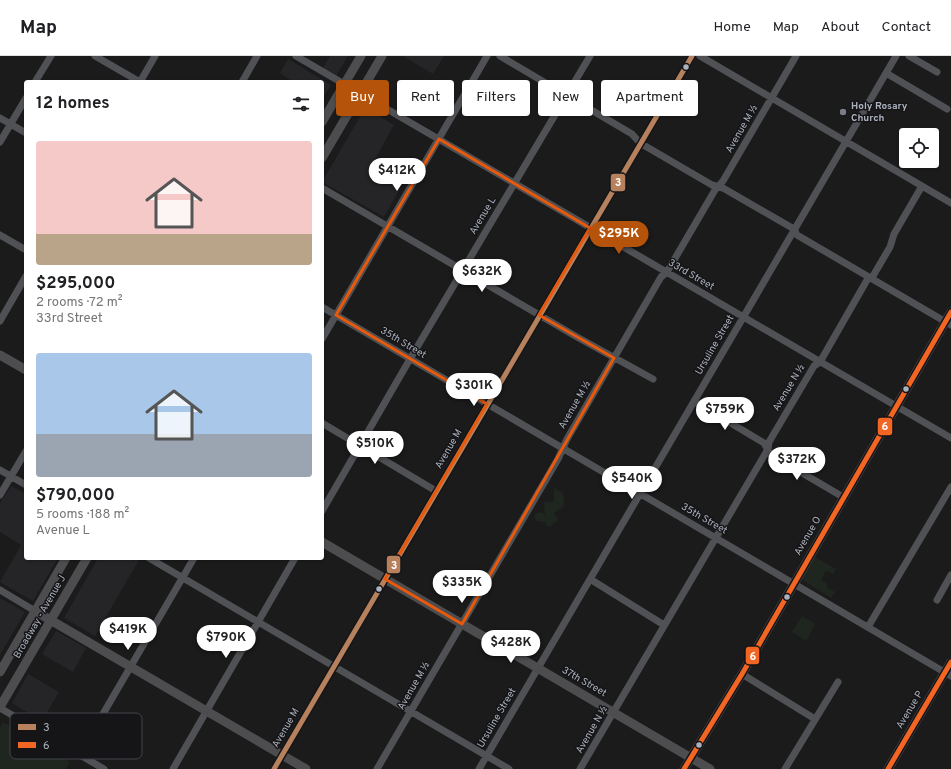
<!DOCTYPE html>
<html lang="en">
<head>
<meta charset="utf-8">
<style>
	:root { --surface:#fff; --page:#f6f6f6; --text:#202124; --muted:#757577; --line:#e0e0e0; --accent:#b45309 }
	body { margin:0; font-family:Overpass,sans-serif; background:var(--page); color:var(--text); height:100vh; display:flex; flex-direction:column; font-size:15px; white-space:nowrap }
	* { box-sizing:border-box; margin:0 }
	p { font-size:13px; color:var(--muted) }
	.icon { flex:none; width:22px; height:22px; fill:none; stroke:currentColor; stroke-width:2; stroke-linecap:round; stroke-linejoin:round }
	.map { position:relative; flex:1; overflow:hidden }
	.details { position:absolute; left:24px; top:24px; width:300px; height:480px; display:flex; flex-direction:column; background:var(--surface); border-radius:4px; box-shadow:0 1px 3px #0004 }
	.details>* { flex:none }
	.hud { position:absolute; left:336px; top:24px; width:380px; height:36px; display:flex; gap:8px }
	.controls { position:absolute; left:899px; top:72px; display:grid; gap:8px }
	.controls a { display:grid; place-items:center; width:40px; height:40px; border-radius:4px; background:var(--surface); box-shadow:0 1px 3px #0004; font-size:20px }
	.price { position:absolute; translate:-50% -34px; padding:0 9px; border-radius:14px; background:#fff; color:#222; font-size:13px; line-height:26px; filter:drop-shadow(0 1px 2px #0008) }
	.price::after { content:''; position:absolute; left:50%; top:24px; width:12px; height:9px; margin-left:-6px; background:inherit; clip-path:polygon(0 0,100% 0,50% 100%) }
	.price.selected { background:var(--accent); color:#fff }
	ul { padding:0; list-style:none }
	li { display:grid; align-content:center; gap:8px; height:212px; padding:0 12px }
	li span { display:grid; place-items:center; height:124px; border-radius:4px; color:#555 }
	li>.icon { margin-inline-start:auto }
	span .icon { width:72px; height:72px; fill:#fffc; stroke-width:1 }
	li b { font-size:17px }
	h2 { display:flex; justify-content:space-between; align-items:center; height:48px; padding:0 12px; font-size:17px }
	.pill { padding:0 14px; border-radius:4px; background:var(--surface); box-shadow:0 1px 3px #0004; font-size:14px; line-height:36px }
	.pill.selected { background:var(--accent); color:#fff }
	header { display:flex; align-items:center; gap:24px; box-sizing:border-box; height:56px; padding:0 20px; background:var(--surface); border-bottom:1px solid var(--line) }
	header strong { font-size:19px }
	nav { display:flex; gap:22px; margin-inline-start:auto; font-size:14px }
	.map>svg:first-child { display:block }
	.built { fill:#252528 }
	.green { fill:#1f2620 }
	.lines { fill:none; stroke-linecap:round; stroke-linejoin:round }
	.minor { stroke:#4f5155; stroke-width:7 }
	.major { stroke:#4d4d50; stroke-width:9 }
	.bus-1-casing { stroke:#151518; stroke-width:8 }
	.bus-2-casing { stroke:#151518; stroke-width:8 }
	.bus-1 { stroke:#b6815c; stroke-width:5 }
	.bus-2 { stroke:#f26522; stroke-width:5 }
	.marked { fill:none; stroke:#e8590c; stroke-width:3; stroke-linejoin:round }
	.bus-dot { fill:#acb2bd; stroke:#151518; stroke-width:1.5 }
	.poi-dot { fill:#797d85; stroke:#151518; stroke-width:1.5 }
	.labels { text-anchor:middle; dominant-baseline:central; stroke-width:3; stroke-linejoin:round; paint-order:stroke }
	.poi-label { font-size:10px; font-weight:bold; fill:#acb2bd; stroke:#151518; text-anchor:start }
	.street-label { font-size:10px; fill:#acb2bd; stroke:#151518 }
	.key { fill:#151518; stroke:#42444a; stroke-width:1 }
	.key-label { font-size:11px; fill:#acb2bd }
	.line-badge { stroke:#151518; stroke-width:1.5 }
	.badge-label { font-size:11px; text-anchor:middle; font-weight:bold; fill:#fff }
</style>
</head>
<body>
<header>
<strong>Map</strong>
<nav><a>Home</a><a>Map</a><a>About</a><a>Contact</a></nav>
</header>
<div class="map">
<svg width="951" height="713" viewBox="0 0 951 713">
	<rect width="100%" height="100%" fill="#1b1b1c"/>
	<path class="built" d="M330 0H348L336 20 323 12Z
		M403 0H444L433 18Z
		M288 3 331 29 322 43V26H293L280 17Z
		M365 52 394 69 374 105 405 124 384 161 322 126Z
		M11 430 26 438V502H58L33 545 0 526 21 489 0 476V447Z
		M98 502H140L95 580 64 562Z
		M0 542 25 556 0 599Z
		M56 575 86 592 73 616 42 598Z
		M28 618 59 636 42 665 12 647Z"/>
	<path class="green" d="M554 432 563 437 564 450 554 457 558 464 549 471 547 470 545 466 537 465 534 461 538 456 545 458 544 446 554 445Z
		M815 501 836 513 833 518 826 515 821 524 827 528 826 531 835 536 831 542 801 523Z
		M802 560 815 568 806 585 792 576Z
		M3 666 70 706 66 713H0V672Z"/>
	<g class="lines">
		<path class="minor" d="M95 0 140 26
			M296 0 951 382
			M500 0 632 78 640 87 712 129 723 132 794 173 797 179 951 269
			M700 0 951 147
			M909 0 937 16
			M886 17 947 53
			M35 26 51 0
			M140 26 155 0
			M242 26 257 0
			M0 62 26 77
			M0 86 26 42
			M322 132 577 281 653 323
			M0 179 26 194
			M322 251 951 620
			M0 265 26 220
			M322 283 487 0
			M694 345 764 387 770 398 843 441
			M322 367 436 435
			M0 414 26 429
			M0 439 26 395
			M322 455 410 303 590 0
			M149 502 509 713
			M590 523 664 569
			M0 534 35 555
			M937 544 951 519
			M868 571 951 431
			M742 618 815 663
			M0 652 104 713
			M79 699 194 502
			M173 713 295 502
			M274 713 692 0
			M377 713 558 403 567 383 661 221 667 216 715 134 723 125 796 0
			M479 713 896 0
			M580 713 768 393 769 386 814 310 820 306 867 224 873 220 890 191 894 178 922 130
			M785 713 838 626"/>
		<path class="major" d="M322 66 361 0
			M322 102 382 0
			M0 299 26 314
			M322 486 710 713
			M35 555 306 713
			M0 616 66 502
			M0 651 87 502
			M684 713 742 618 951 256
			M888 713 951 606"/>
		<defs>
			<path id="bus-1" d="M274 713 692 0"/>
			<path id="bus-2" d="M684 713 742 618 951 256
				M888 713 951 606"/>
		</defs>
		<use href="#bus-1" class="bus-1-casing"/>
		<use href="#bus-2" class="bus-2-casing"/>
		<use href="#bus-1" class="bus-1"/>
		<use href="#bus-2" class="bus-2"/>
	</g>
	<path class="marked" d="M439 83 590 172 539 259 614 302 462 568 385 523 487 348 336 259Z"/>
	<g class="bus-dot">
		<circle cx="686" cy="11" r="3.5"/>
		<circle cx="906" cy="333" r="3.5"/>
		<circle cx="379" cy="533" r="3.5"/>
		<circle cx="787" cy="541" r="3.5"/>
		<circle cx="699" cy="689" r="3.5"/>
	</g>
	<circle class="poi-dot" cx="843" cy="56" r="4"/>
	<g class="labels">
		<g class="poi-label">
			<text x="851" y="50">Holy Rosary<tspan x="851" dy="12">Church</tspan></text>
		</g>
		<g class="street-label">
			<text transform="translate(742 73) rotate(-60)">Avenue M ½</text>
			<text transform="translate(483 160) rotate(-59)">Avenue L</text>
			<text transform="translate(691 219) rotate(30)">33rd Street</text>
			<text transform="translate(403 287) rotate(31)">35th Street</text>
			<text transform="translate(715 289) rotate(-60)">Ursuline Street</text>
			<text transform="translate(789 332) rotate(-59)">Avenue N ½</text>
			<text transform="translate(575 349) rotate(-60)">Avenue M ½</text>
			<text transform="translate(449 393) rotate(-60)">Avenue M</text>
			<text transform="translate(704 463) rotate(30)">35th Street</text>
			<text transform="translate(808 480) rotate(-60)">Avenue O</text>
			<text transform="translate(40 561) rotate(-60)">Broadway - Avenue J</text>
			<text transform="translate(584 626) rotate(30)">37th Street</text>
			<text transform="translate(414 630) rotate(-60)">Avenue M ½</text>
			<text transform="translate(910 654) rotate(-59)">Avenue P</text>
			<text transform="translate(497 662) rotate(-60)">Ursuline Street</text>
			<text transform="translate(286 672) rotate(-60)">Avenue M</text>
			<text transform="translate(592 674) rotate(-60)">Avenue N ½</text>
		</g>
	</g>
	<rect x="10" y="657" width="132" height="46" rx="6" class="key"/>
	<rect x="18" y="668" width="18" height="6" fill="#b6815c"/>
	<rect x="18" y="686" width="18" height="6" fill="#f26522"/>
	<g class="key-label">
		<text x="43" y="675">3</text>
		<text x="43" y="693">6</text>
	</g>
	<g class="line-badge">
		<rect x="610" y="117" width="16" height="19" rx="4" fill="#b6815c"/>
		<rect x="877" y="361" width="16" height="19" rx="4" fill="#f26522"/>
		<rect x="386" y="499" width="15" height="19" rx="4" fill="#b6815c"/>
		<rect x="745" y="590" width="15" height="19" rx="4" fill="#f26522"/>
	</g>
	<g class="badge-label">
		<text x="618" y="130">3</text>
		<text x="885" y="374">6</text>
		<text x="394" y="513">3</text>
		<text x="753" y="604">6</text>
	</g>
</svg>
<div class="controls">
<a><svg class="icon" aria-label="locate" viewBox="0 0 24 24"><circle cx="12" cy="12" r="6"/><path d="M12 2v4M12 18v4M2 12h4M18 12h4"/></svg></a>
</div>
<b class="price" style="left:397px;top:136px">$412K</b>
<b class="price selected" style="left:619px;top:199px">$295K</b>
<b class="price" style="left:482px;top:237px">$632K</b>
<b class="price" style="left:474px;top:351px">$301K</b>
<b class="price" style="left:725px;top:375px">$759K</b>
<b class="price" style="left:375px;top:409px">$510K</b>
<b class="price" style="left:797px;top:425px">$372K</b>
<b class="price" style="left:632px;top:444px">$540K</b>
<b class="price" style="left:462px;top:548px">$335K</b>
<b class="price" style="left:128px;top:595px">$419K</b>
<b class="price" style="left:226px;top:603px">$790K</b>
<b class="price" style="left:511px;top:608px">$428K</b>
<div class="hud">
<a class="pill selected">Buy</a>
<a class="pill">Rent</a>
<a class="pill">Filters</a>
<a class="pill">New</a>
<a class="pill">Apartment</a>
</div>
<section class="details">
<h2>12 homes<svg class="icon" aria-label="filters" viewBox="0 0 24 24"><path d="M4 7h16M4 17h16"/><circle cx="9" cy="7" r="2"/><circle cx="15" cy="17" r="2"/></svg></h2>
<ul>
<li><span style="background:linear-gradient(#f6c9c9 75%,#b9a48a 0)"><svg class="icon" aria-label="home" viewBox="0 0 24 24"><path d="M3 11l9-7 9 7M6 9v11h12V9"/></svg></span><div><b>$295,000</b><p>2 rooms · 72 m²</p><p>33rd Street</p></div></li>
<li><span style="background:linear-gradient(#a9c7e8 65%,#9aa5b1 0)"><svg class="icon" aria-label="home" viewBox="0 0 24 24"><path d="M3 11l9-7 9 7M6 9v11h12V9"/></svg></span><div><b>$790,000</b><p>5 rooms · 188 m²</p><p>Avenue L</p></div></li>
</ul>
</section>
</div>
</body>
</html>
